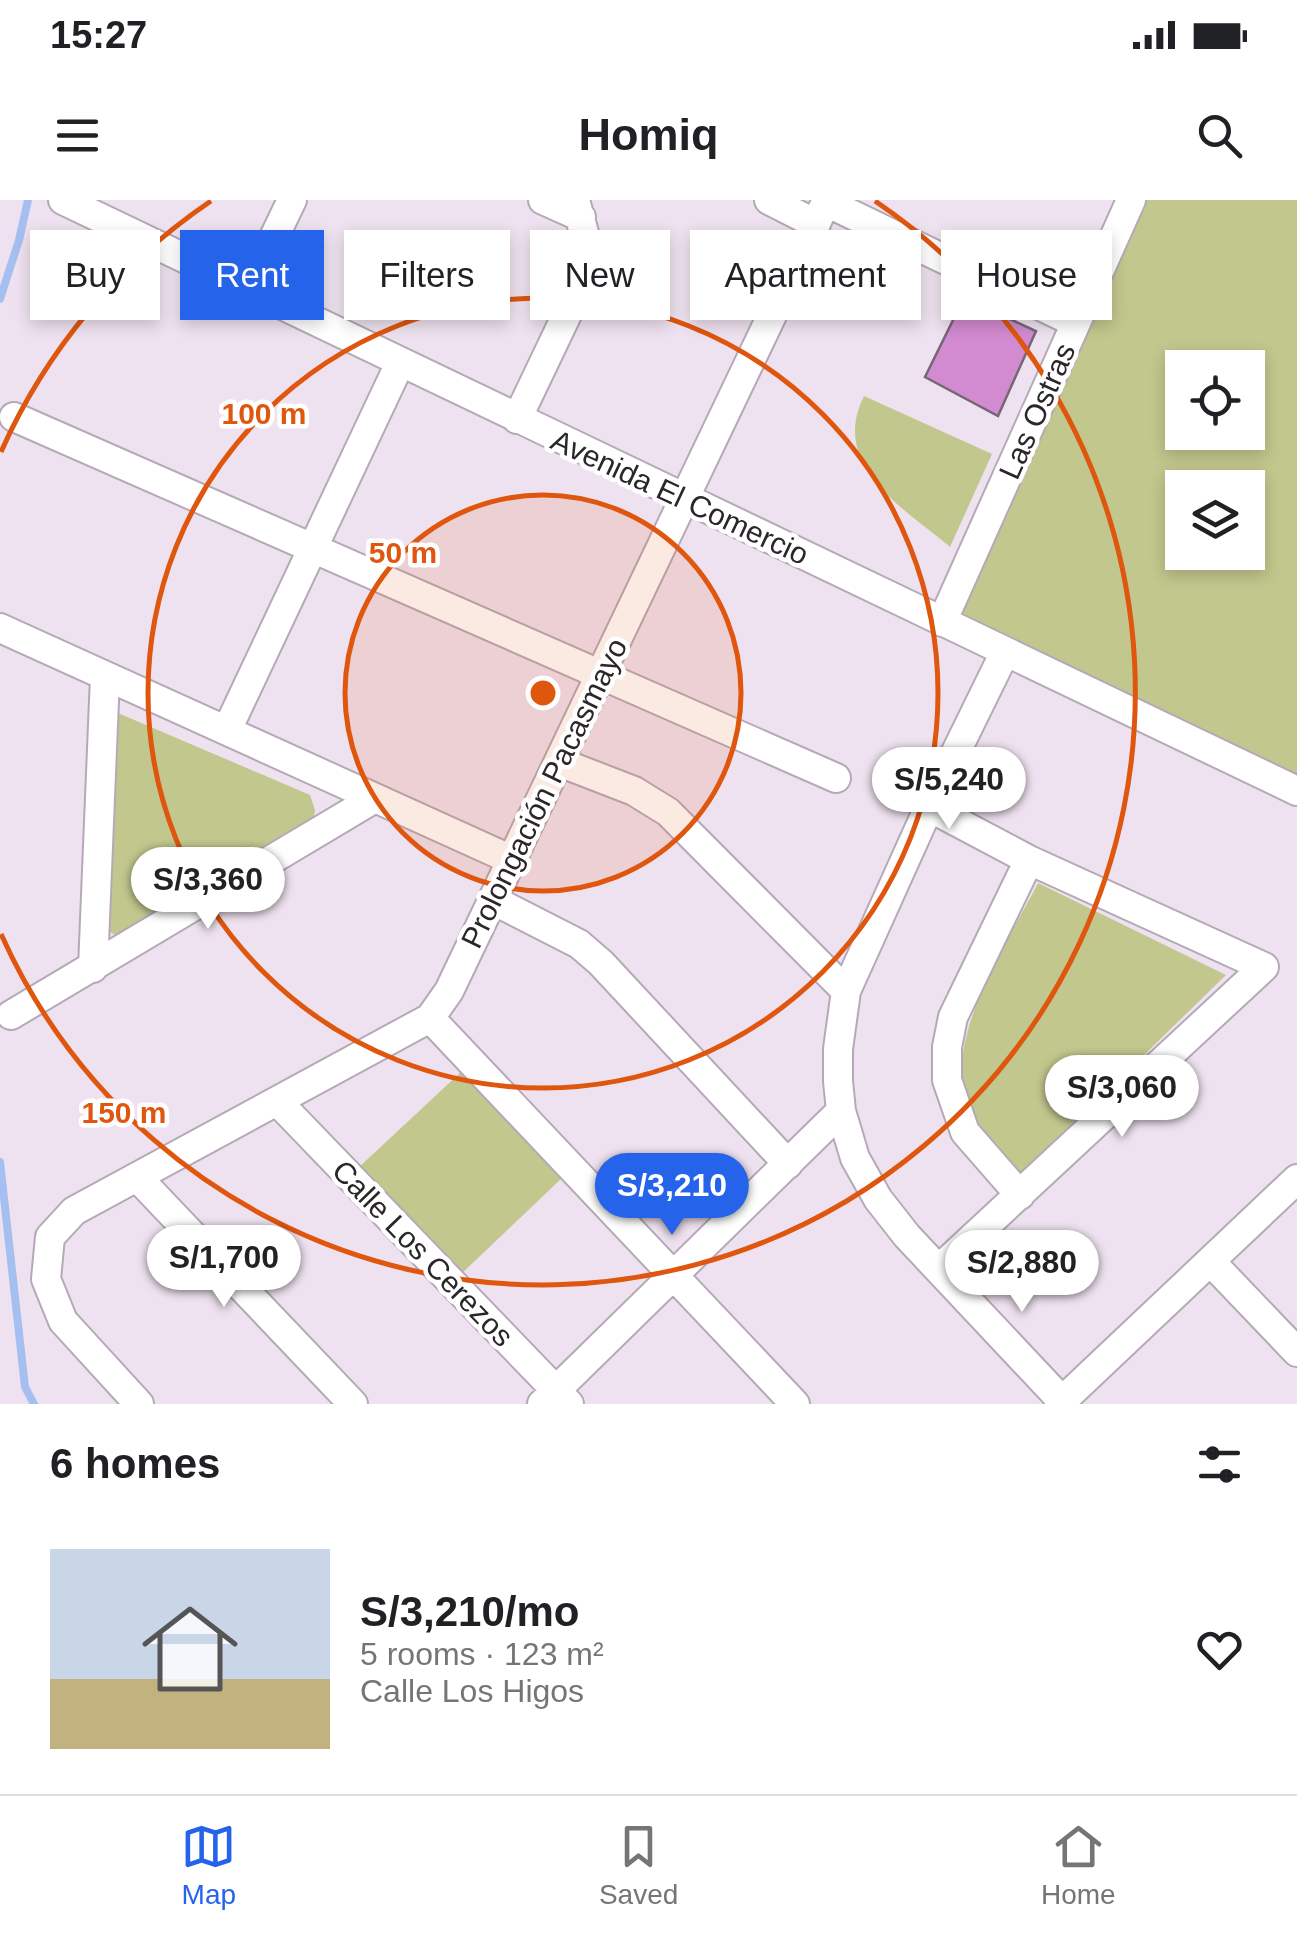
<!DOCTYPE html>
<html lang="en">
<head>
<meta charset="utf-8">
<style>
	:root { --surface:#fff; --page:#f6f6f6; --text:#202124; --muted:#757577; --line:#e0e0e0; --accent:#2563eb }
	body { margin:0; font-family:Helvetica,sans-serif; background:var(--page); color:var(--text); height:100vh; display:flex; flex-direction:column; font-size:38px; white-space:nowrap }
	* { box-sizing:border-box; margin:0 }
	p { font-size:32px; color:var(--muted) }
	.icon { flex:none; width:55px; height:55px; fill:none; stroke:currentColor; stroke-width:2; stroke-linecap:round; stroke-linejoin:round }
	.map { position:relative; height:1204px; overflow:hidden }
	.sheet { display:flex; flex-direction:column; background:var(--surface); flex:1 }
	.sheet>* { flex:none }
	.banner { position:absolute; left:30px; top:30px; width:1238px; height:90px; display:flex; gap:20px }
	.buttons { position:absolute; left:1165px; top:150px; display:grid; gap:20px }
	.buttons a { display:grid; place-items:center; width:100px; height:100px; border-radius:0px; background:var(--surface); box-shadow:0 5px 15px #0003; font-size:50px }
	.price { position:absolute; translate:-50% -85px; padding:0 22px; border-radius:35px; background:#fff; color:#222; font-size:32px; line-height:65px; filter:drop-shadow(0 2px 5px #0008) }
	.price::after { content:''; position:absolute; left:50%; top:60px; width:30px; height:22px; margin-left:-15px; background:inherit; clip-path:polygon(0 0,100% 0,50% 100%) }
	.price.on { background:var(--accent); color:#fff }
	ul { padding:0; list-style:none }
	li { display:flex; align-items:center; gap:30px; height:250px; padding:0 50px }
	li+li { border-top:2px solid var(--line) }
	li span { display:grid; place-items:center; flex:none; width:280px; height:200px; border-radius:0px; color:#555 }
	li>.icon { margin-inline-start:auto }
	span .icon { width:120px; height:120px; fill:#fffc; stroke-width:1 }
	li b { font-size:42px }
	h2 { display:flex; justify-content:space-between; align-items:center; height:120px; padding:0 50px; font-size:42px }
	.chip { padding:0 35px; border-radius:0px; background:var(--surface); box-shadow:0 5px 15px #0003; font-size:35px; line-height:90px }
	.chip.on { background:var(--accent); color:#fff }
	.status { display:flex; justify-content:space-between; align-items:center; height:70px; padding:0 50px; background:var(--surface); direction:ltr }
	.status svg { height:28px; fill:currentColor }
	header { display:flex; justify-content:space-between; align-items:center; height:130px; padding:0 50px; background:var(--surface); font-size:45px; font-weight:600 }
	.tab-bar { display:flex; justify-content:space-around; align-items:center; height:140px; border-top:2px solid var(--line); background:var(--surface); font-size:28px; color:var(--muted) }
	.tab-bar a { display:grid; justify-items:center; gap:5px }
	.tab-bar .on { color:var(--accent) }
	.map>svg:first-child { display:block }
	.green { fill:#c2c78d; fill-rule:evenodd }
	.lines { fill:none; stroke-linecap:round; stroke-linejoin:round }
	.stream { stroke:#a5c0f0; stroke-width:8 }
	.building { fill:#d28ad0; stroke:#756874; stroke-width:2.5 }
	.street-casing { stroke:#b6a9b7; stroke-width:32 }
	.street { stroke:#fff; stroke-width:28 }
	.ring { fill:none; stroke:#df560e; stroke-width:5 }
	.labels { text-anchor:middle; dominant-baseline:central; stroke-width:9; stroke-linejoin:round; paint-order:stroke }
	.street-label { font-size:30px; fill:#2b262b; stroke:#fff }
	.centre { fill:#df560e; stroke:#fff; stroke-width:5 }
	.ring-label { font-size:30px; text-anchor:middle; font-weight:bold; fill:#df560e; stroke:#fff; stroke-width:9; stroke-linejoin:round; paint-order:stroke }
</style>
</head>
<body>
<div class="status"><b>15:27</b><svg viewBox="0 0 49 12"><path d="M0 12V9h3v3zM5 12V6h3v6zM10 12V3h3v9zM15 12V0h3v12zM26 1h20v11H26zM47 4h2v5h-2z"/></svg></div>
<header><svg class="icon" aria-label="menu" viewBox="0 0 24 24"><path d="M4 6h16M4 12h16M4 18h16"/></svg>Homiq<svg class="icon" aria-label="search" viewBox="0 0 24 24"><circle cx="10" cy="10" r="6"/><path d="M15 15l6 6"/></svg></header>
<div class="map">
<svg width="1297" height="1204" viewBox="0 0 1297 1204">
	<rect width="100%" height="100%" fill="#efe2f0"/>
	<path class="green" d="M1140 0H1297V578L953 418ZM1182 168H1248V232H1182ZM1182 288H1248V352H1182Z
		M864 196 992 254 950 347C904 308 829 266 864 196Z
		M111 510 310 595 315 610 313 622 116 736 106 729Z
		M1038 683 1226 775 1019 977C1005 959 986 942 974 922 932 852 1006 746 1038 683Z
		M462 871 562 978 458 1077 356 970Z"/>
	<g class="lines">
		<path class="stream" d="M0 99 19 40 28 0
			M0 962 25 1187 34 1204"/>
	</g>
	<path class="building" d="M964 98 1036 131 998 216 925 177Z"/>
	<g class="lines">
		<defs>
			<path id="street" d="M63 0 1297 591
				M543 0 581 17
				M769 0 816 24
				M826 2 1076 123
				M248 91 292 0
				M14 217 836 578
				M517 219 592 62 575 0
				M942 422 1131 0
				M0 428 512 660
				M1005 452 929 607 846 791 838 849V881L841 911 855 958 878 999 907 1036 1065 1204
				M227 530 400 163
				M559 562 634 591 668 612 846 791
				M929 607 1029 660 1264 767 939 1069
				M493 700 579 744 601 763 788 964
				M93 768 105 476
				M11 815 375 598
				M430 818 795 1204
				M277 901 569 1204
				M137 977 353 1204
				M1020 995 965 932 947 880V847L953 817 1029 660
				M1211 1062 1297 1152
				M139 1204 63 1121 46 1079 50 1037 74 1011 430 818 449 791 827 0
				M542 1204 841 911
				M1059 1204 1297 979"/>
		</defs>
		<use href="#street" class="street-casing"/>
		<use href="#street" class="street"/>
	</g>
	<circle cx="543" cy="493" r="198" fill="#df560e" fill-opacity=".12"/>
	<g class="ring">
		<circle cx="543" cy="493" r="198"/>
		<circle cx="543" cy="493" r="395"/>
		<path d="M1 252A593 593 0 0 1 211 1M875 1A593 593 0 1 1 1 734"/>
	</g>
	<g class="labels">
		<g class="street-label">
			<text transform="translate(1037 211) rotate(-66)">Las Ostras</text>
			<text transform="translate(680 297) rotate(25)">Avenida El Comercio</text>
			<text transform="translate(544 593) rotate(-64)">Prolongación Pacasmayo</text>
			<text transform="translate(423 1053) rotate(46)">Calle Los Cerezos</text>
		</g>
	</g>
	<circle cx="543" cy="493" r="15" class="centre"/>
	<g class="ring-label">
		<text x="264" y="224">100 m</text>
		<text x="403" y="363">50 m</text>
		<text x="124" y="923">150 m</text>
	</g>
</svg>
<div class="buttons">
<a><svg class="icon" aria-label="locate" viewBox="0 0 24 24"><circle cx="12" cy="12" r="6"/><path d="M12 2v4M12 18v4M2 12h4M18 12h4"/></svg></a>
<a><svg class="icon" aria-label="layers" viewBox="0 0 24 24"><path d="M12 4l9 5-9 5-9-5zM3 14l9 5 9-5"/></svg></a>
</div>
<b class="price" style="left:949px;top:632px">S/5,240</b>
<b class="price" style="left:208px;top:732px">S/3,360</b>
<b class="price" style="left:1122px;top:940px">S/3,060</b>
<b class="price on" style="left:672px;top:1038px">S/3,210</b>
<b class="price" style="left:224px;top:1110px">S/1,700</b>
<b class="price" style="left:1022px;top:1115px">S/2,880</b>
<div class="banner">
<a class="chip">Buy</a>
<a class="chip on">Rent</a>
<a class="chip">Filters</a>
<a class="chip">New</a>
<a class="chip">Apartment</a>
<a class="chip">House</a>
</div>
</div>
<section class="sheet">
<h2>6 homes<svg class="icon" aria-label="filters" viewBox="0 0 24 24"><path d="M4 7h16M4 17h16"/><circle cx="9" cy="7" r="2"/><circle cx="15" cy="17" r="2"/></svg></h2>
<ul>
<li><span style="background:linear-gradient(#c9d6e8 65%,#c2b280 0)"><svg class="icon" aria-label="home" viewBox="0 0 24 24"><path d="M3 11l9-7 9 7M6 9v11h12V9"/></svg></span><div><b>S/3,210/mo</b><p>5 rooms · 123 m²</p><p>Calle Los Higos</p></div><svg class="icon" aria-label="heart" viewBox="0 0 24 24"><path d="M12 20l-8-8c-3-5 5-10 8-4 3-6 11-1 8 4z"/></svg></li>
</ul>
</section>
<nav class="tab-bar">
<a class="on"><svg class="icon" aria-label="map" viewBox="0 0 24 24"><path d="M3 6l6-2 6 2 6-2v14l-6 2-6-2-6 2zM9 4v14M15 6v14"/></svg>Map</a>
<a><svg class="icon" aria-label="saved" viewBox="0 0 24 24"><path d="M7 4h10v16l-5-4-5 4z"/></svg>Saved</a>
<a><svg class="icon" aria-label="home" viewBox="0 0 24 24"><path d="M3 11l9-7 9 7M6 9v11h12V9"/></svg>Home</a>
</nav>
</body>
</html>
